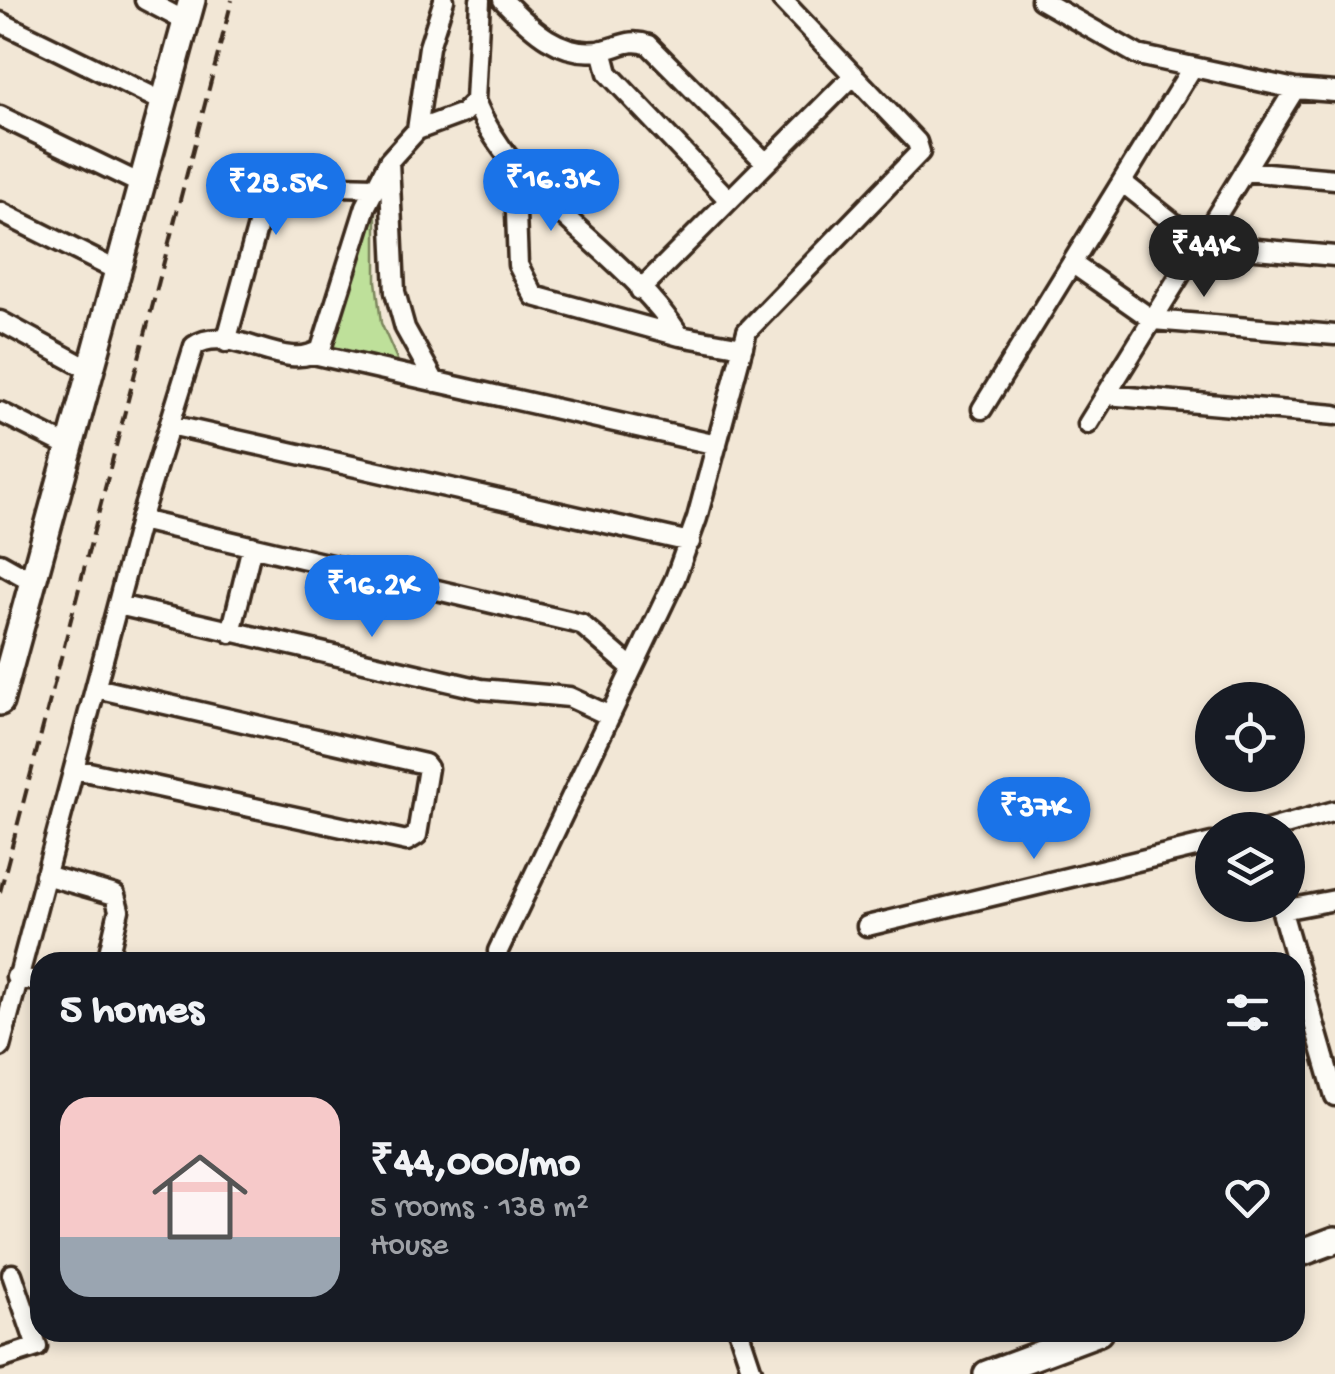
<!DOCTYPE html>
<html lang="en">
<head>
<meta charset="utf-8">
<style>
	:root { --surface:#171b24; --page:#242831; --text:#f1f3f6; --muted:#9ea1a6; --line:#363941; --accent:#1a73e8 }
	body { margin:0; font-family:"Gochi Hand",sans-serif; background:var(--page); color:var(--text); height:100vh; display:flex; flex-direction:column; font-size:38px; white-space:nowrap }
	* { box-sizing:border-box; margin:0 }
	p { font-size:32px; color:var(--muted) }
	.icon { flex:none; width:55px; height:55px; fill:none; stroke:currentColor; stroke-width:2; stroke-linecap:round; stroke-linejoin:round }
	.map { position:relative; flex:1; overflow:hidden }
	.sheet { position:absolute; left:30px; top:952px; width:1275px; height:390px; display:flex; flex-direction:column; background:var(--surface); border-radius:30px; box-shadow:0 5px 15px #0003 }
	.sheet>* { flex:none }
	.controls { position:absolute; left:1195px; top:682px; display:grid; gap:20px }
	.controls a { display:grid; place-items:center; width:110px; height:110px; border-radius:50%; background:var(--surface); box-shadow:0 5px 15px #0003; font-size:50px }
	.price { position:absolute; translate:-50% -85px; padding:0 22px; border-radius:35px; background:var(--accent); color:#fff; font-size:32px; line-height:65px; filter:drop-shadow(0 2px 5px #0008) }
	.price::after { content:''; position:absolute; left:50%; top:60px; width:30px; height:22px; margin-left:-15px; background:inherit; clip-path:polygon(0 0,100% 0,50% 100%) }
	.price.active { background:#222; color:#fff }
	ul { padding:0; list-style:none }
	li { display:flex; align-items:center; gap:30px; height:250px; padding:0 30px }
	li+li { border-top:2px solid var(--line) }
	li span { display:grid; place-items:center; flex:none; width:280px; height:200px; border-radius:30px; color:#555 }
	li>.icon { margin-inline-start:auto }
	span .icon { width:120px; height:120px; fill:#fffc; stroke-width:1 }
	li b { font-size:42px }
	h2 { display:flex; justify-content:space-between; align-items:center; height:120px; padding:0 30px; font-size:42px }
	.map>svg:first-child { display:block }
	.green { fill:#bee09a; stroke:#7c855c; stroke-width:2.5 }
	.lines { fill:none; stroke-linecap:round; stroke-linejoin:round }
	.street-casing { stroke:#3b2a1e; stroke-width:25 }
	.secondary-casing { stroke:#3b2a1e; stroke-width:32 }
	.street { stroke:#fdfcf7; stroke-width:18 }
	.secondary { stroke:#fdfcf7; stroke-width:25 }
	.rail { stroke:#3b2a1e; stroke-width:4; stroke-dasharray:15 8; stroke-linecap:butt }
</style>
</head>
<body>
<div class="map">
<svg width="1335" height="1374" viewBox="0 0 1335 1374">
	<rect width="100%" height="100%" fill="#f2e7d6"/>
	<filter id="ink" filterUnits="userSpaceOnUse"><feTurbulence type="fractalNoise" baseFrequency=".01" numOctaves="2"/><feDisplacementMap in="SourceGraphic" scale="20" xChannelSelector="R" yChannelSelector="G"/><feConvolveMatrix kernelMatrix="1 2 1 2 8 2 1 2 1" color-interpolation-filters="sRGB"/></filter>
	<g filter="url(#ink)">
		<path class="green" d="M366 206 376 211V281L381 323 407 382 323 366Z"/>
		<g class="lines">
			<defs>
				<path id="street" d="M145 0 187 22
					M503 0C530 28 561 59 604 50 621 46 631 38 649 45L766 163
					M1041 0 1138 55 1295 89 1335 92
					M0 22 166 103
					M602 50 608 73 729 200
					M475 101C515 198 624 250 680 336
					M0 116 143 185
					M417 130 429 47 444 0
					M389 161 395 292 405 328 435 382
					M514 161 518 265 534 296 680 336 743 347
					M1244 171 1335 179
					M1122 182 1200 244 1335 256
					M0 212 118 271
					M1073 264 1153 320 1335 335
					M640 290 854 75
					M0 321 90 370
					M226 342 264 203 305 185 374 187
					M313 354 717 445
					M1107 395 1335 415
					M982 409 1192 68
					M0 412 68 446
					M1088 424 1295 89
					M170 425 690 542
					M140 520 581 624 632 668
					M0 563 32 581
					M118 605 481 689 569 697 610 716
					M231 633 252 546
					M75 769 407 841 417 835 428 768 425 764 96 688
					M1267 830 1335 811
					M45 875 115 895 119 910 107 962
					M1280 905 1335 1096
					M1282 910 1335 900
					M867 926 1212 843
					M498 951 675 579 697 518 747 331 920 152 917 142 782 0
					M16 977 40 982
					M0 1047 140 520 194 346C229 321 286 375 321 349L366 206 389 161 417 130 463 113 475 101 480 0
					M739 1332 753 1374
					M0 1359 37 1347 12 1274"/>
				<path id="secondary" d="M0 702 192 0
					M1295 1255 1335 1240
					M987 1374 1099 1332"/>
			</defs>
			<use href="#street" class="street-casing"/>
			<use href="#secondary" class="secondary-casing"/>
			<use href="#street" class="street"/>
			<use href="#secondary" class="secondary"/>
			<path class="rail" d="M0 892 232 0"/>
		</g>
	</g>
</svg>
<div class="controls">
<a><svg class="icon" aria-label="locate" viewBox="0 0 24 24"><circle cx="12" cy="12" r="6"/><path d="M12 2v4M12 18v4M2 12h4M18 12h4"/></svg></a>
<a><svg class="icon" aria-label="layers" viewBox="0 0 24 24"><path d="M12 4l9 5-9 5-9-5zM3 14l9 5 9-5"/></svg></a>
</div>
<b class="price" style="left:551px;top:234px">₹16.3K</b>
<b class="price" style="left:276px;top:238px">₹28.5K</b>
<b class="price active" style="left:1204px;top:300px">₹44K</b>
<b class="price" style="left:372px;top:640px">₹16.2K</b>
<b class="price" style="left:1034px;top:862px">₹37K</b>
<section class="sheet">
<h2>5 homes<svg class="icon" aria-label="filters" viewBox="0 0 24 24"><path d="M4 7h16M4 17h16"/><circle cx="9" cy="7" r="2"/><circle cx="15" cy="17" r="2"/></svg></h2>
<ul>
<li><span style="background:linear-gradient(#f6c9c9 70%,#9aa5b1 0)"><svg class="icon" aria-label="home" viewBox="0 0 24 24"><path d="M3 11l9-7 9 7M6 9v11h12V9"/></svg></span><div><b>₹44,000/mo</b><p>5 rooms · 138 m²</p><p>House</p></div><svg class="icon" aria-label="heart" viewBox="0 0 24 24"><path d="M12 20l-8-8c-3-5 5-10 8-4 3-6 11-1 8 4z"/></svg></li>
</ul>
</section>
</div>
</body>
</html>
